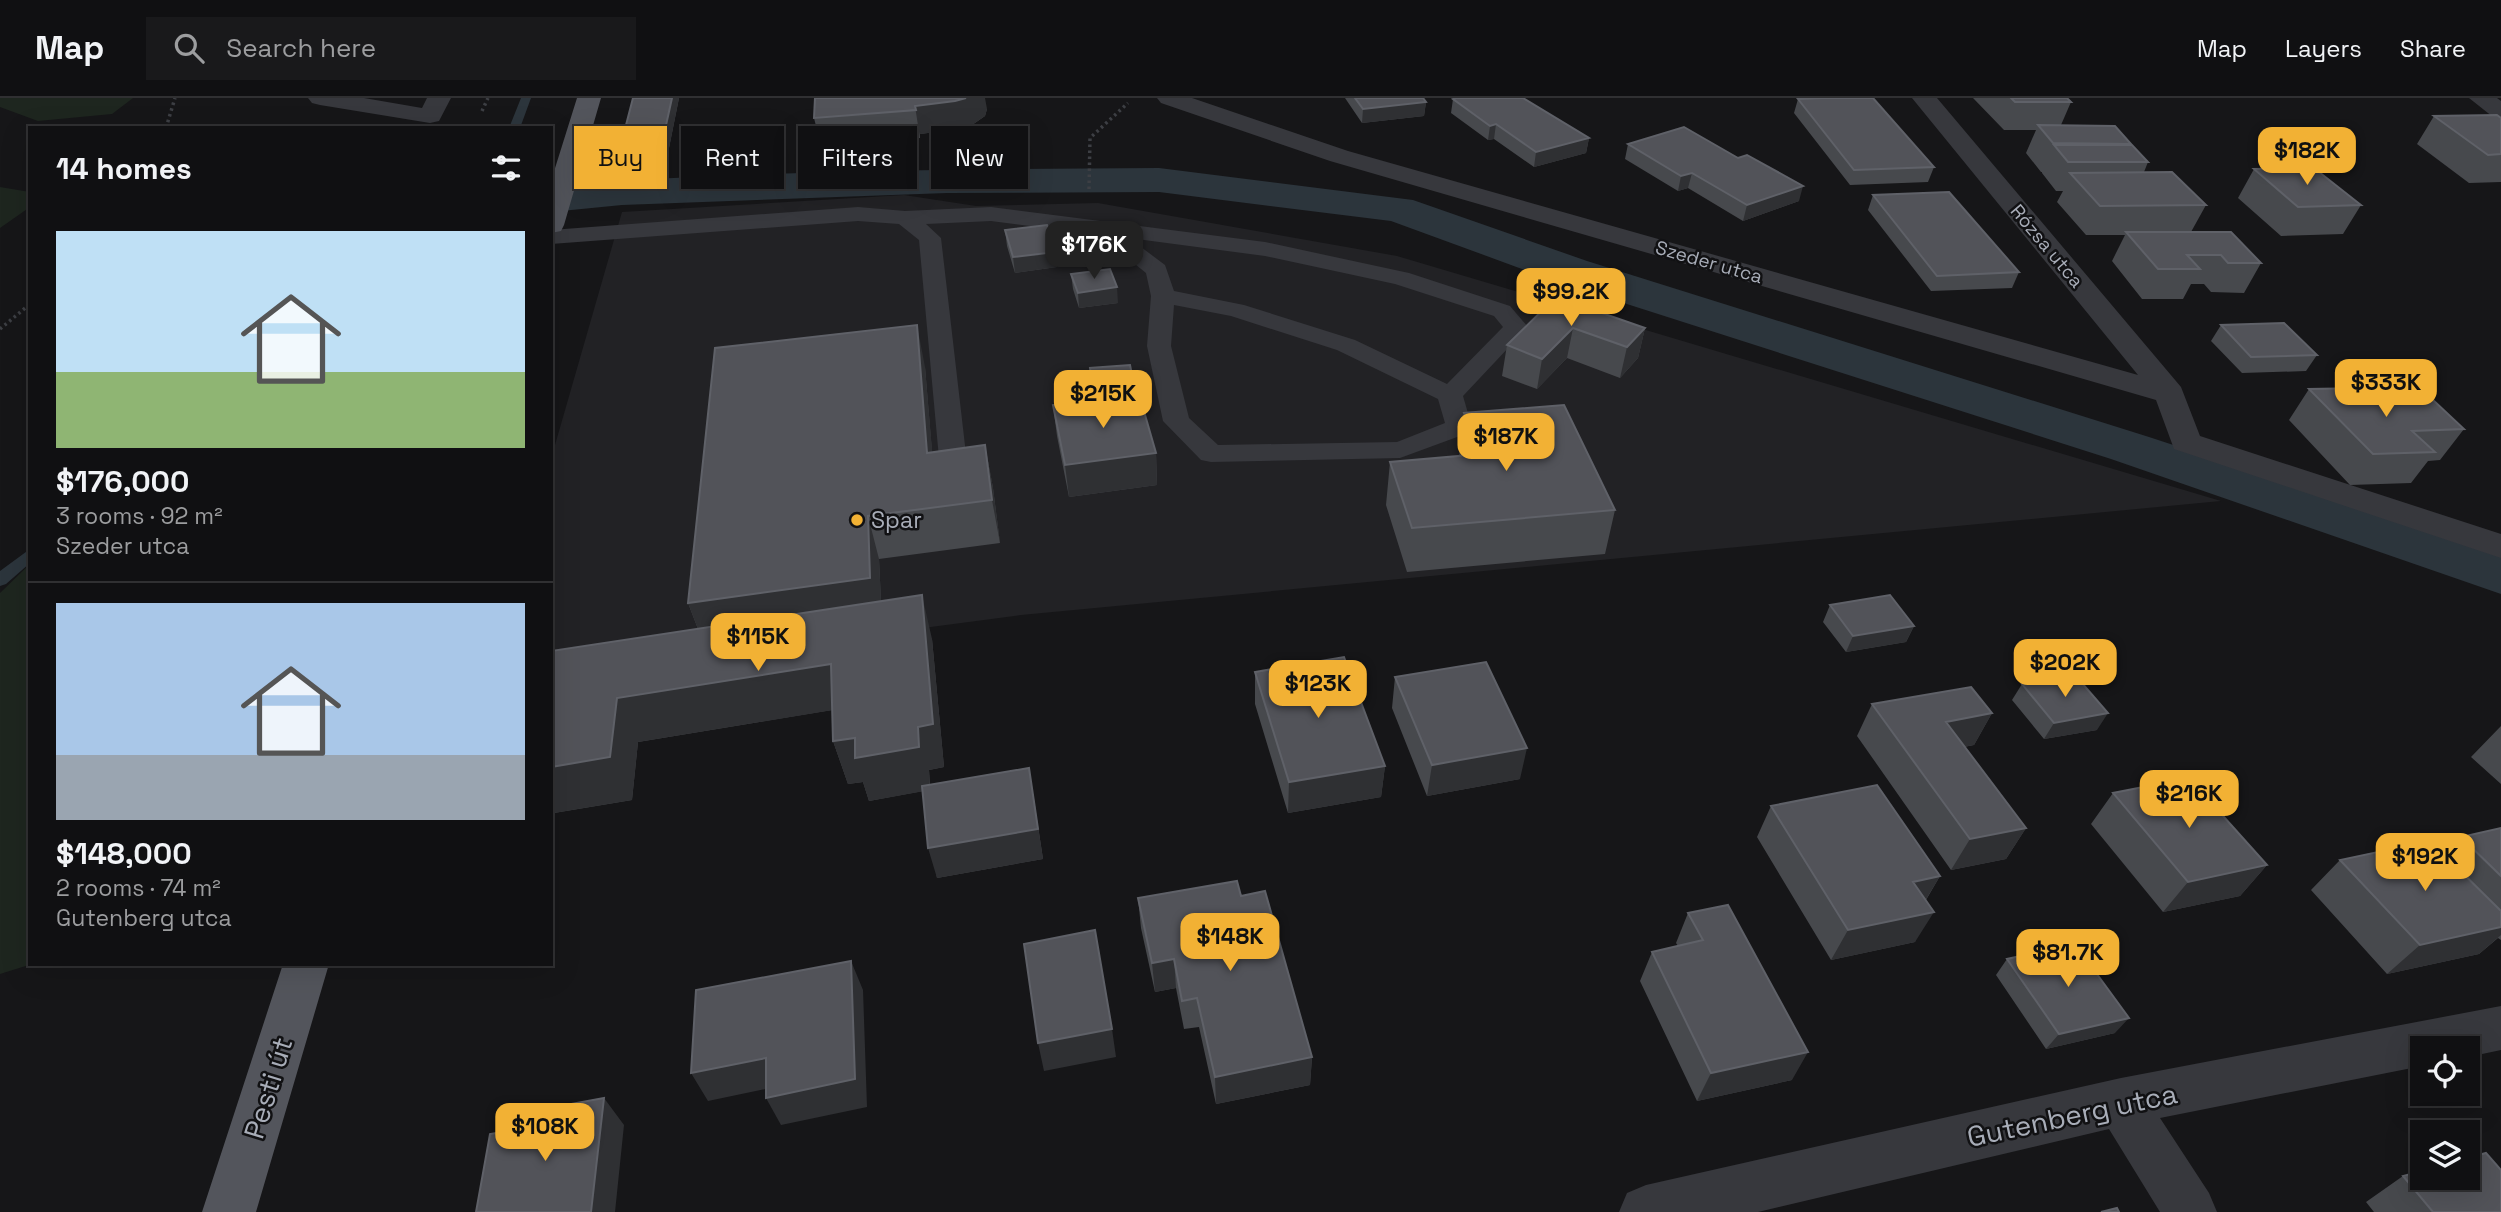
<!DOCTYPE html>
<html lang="en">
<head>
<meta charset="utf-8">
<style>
	:root { --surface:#101012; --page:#19191b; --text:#f1f3f6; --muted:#9c9d9f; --line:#303032; --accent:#f2b134 }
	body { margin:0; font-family:"Space Grotesk",sans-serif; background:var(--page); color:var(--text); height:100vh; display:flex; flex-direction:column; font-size:26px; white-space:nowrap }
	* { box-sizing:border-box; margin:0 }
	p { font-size:23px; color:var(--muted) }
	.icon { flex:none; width:38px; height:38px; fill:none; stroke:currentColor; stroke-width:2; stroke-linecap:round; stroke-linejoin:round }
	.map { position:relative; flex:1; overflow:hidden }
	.panel { position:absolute; left:28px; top:28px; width:525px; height:840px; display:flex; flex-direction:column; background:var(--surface); border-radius:0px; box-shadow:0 7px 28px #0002,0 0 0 2px var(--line) }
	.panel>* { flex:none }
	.hud { position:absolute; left:574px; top:28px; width:665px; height:63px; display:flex; gap:14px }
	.buttons { position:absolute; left:2410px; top:938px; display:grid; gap:14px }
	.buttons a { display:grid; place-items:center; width:70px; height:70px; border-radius:0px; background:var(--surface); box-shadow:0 7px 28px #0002,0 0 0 2px var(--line); font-size:35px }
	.price { position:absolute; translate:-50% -60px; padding:0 16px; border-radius:14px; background:var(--accent); color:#111; font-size:23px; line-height:46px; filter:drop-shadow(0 2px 4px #0008) }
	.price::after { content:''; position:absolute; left:50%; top:42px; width:21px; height:16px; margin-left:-10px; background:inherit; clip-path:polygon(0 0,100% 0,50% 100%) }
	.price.current { background:#222; color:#fff }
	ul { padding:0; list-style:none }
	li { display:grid; align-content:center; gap:14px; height:371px; padding:0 28px }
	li+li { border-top:2px solid var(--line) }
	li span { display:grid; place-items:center; height:217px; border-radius:0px; color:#555 }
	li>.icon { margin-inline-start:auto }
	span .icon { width:126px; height:126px; fill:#fffc; stroke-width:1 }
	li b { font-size:30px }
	h2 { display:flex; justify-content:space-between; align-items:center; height:84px; padding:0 28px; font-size:30px }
	.chip { padding:0 24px; border-radius:0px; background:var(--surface); box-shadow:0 7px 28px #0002,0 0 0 2px var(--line); font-size:24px; line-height:63px }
	.chip.current { background:var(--accent); color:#111 }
	header { display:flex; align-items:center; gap:42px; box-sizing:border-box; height:98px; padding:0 35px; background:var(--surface); border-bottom:2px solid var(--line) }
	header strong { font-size:33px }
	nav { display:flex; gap:38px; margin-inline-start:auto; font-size:24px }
	.search { width:490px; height:63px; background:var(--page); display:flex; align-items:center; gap:18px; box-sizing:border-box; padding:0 24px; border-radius:0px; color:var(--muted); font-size:26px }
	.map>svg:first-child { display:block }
	.built { fill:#222225 }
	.green { fill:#1e261f }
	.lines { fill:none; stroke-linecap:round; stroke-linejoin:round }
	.stream { fill:#2c353c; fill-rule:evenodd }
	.canal { fill:#2c353c; fill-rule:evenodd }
	.path { stroke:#3d3f44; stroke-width:3.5; stroke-dasharray:2.5 3.5; stroke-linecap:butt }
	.lane { fill:#37383d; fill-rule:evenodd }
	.street { fill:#37383d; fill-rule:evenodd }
	.primary { fill:#53555c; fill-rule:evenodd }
	.wall { fill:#47494d }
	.shaded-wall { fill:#2f3033 }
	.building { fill:#525359; stroke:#5f6168; stroke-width:2 }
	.poi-dot { fill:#f2b134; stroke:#111113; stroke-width:2.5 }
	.labels { text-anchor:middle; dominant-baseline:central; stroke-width:5; stroke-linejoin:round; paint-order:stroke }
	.far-street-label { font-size:19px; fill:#a8adb8; stroke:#111113 }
	.poi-label { font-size:23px; fill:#a8adb8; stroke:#111113; text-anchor:start }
	.near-street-label { font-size:28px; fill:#a8adb8; stroke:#111113 }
</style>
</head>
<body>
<header>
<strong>Map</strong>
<div class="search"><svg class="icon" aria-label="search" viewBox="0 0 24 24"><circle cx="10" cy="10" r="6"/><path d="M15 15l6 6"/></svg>Search here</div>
<nav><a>Map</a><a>Layers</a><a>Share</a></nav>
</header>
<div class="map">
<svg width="2501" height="1114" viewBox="0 0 2501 1114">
	<rect width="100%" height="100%" fill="#161618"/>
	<path class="built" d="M904 97 976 108 1098 105 1397 158 2221 403 1021 517 551 579V361L622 114Z"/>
	<path class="green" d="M0 0H133L112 16 38 23 0 9Z
		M0 89 30 94V109L0 130Z
		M30 466 32 866 0 876V495Z"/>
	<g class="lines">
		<path class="stream" d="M521 0H531L520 30H509Z
			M30 451V465L6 486 0 488V473Z"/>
		<path class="canal" d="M1159 70 1413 102 1587 163 2149 339 2501 455V496L2111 361 1555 183 1391 123 1159 94 947 95 622 107 551 114V88C753 72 957 71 1159 70Z"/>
		<path class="path" d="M482 13 488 0
			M166 30 175 0
			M1089 91 1090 40 1128 5
			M0 231 30 206"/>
		<path class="lane" d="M858 109 905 113 991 109 1265 144 1409 175 1510 208 1528 229 1463 298 1472 329 1468 335 1400 360 1211 364 1201 362 1163 323 1147 248 1151 198 1146 175 1120 154 1086 135 991 123 926 126 941 140 969 382 965 388 955 391 945 388 941 382 919 142 899 126 858 123 551 146V132ZM1129 140 1265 158 1395 186 1494 218 1503 229 1447 286 1355 242 1244 207 1174 193 1165 167ZM1174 207 1231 218 1337 252 1438 301 1445 325 1397 344 1218 347 1189 320 1171 248Z"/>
		<path class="street" d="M308 0H364L422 10 427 0H451L439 23 430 25 320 7 312 5Z
			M1157 0H1192L1348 53 2138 277 1912 0H1937L2181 289 2200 338 2501 436V460L2174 351 2156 302 1330 63 1161 5Z
			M2469 0H2497L2501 3V21L2493 19Z
			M2501 908V952L2468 959V950H2422V968L2160 1020 2209 1095 2217 1114H2160L2109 1031 1758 1114H1619L1627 1095 1646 1087 2121 980Z"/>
		<path class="primary" d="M577 0H601L564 127 561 133 551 135V83Z
			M283 866H329L256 1114H202Z"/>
	</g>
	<path class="wall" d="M633 0H679L666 65 624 69 619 54Z
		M815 0 987 11 985 18 972 27 959 31 920 36V40L821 48 814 20Z
		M1345 0H1423L1426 4 1424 18 1362 25Z
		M1973 0H2067L2071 4 2061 27 2131 46V47L2148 64 2144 74 2206 107 2191 134 2261 165 2244 195 2211 194 2204 186H2191L2183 201H2142L2112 163 2125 137H2086L2057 104 2063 93H2056L2042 75V74H2041L2026 55 2036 32H2004Z
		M1453 1 1589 40 1586 55 1534 69 1494 41 1488 42 1451 15Z
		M1798 1 1934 69 1928 84 1850 87 1794 15Z
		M2434 18 2501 20V84L2469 85 2417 46Z
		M1628 46 1799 103 1743 123 1688 90 1678 93 1625 61Z
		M2254 71 2361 107 2343 136 2281 138 2238 100Z
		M1873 97 2019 174 2012 190 1931 193 1868 112Z
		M1005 132 1057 169 1015 175 1007 148Z
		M1071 176 1118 205 1079 210 1073 191Z
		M1556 199 1645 230 1638 260 1620 280 1567 260 1537 291 1502 278 1507 247Z
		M2221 227 2317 257 2306 273 2242 275 2211 243Z
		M925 269 932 354 985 347 993 390 1000 445 879 461 881 503 932 541 944 669 929 672 930 687 1034 701 1043 761 937 780 923 693 869 703 863 684 848 686 833 643 832 612 638 644 632 702 554 715 698 531 688 505Z
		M1090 270 1136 297 1156 355 1157 387 1069 399 1057 338 1053 307 1093 302Z
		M2309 291 2382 303 2464 331 2440 362 2428 363 2411 385 2350 387 2289 322Z
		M1464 315 1615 412 1605 456 1407 474 1386 407 1390 364 1459 358Z
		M1830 507 1914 528 1906 544 1846 554 1823 524Z
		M1255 574 1385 668 1381 699 1288 715 1255 606Z
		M1395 579 1520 681 1427 698 1392 610Z
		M2022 586 2097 632 2044 641 2012 602Z
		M1872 606 1992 615 1974 647 1964 649 2026 730 2006 761 1951 772 1857 638Z
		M2501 628V686L2471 659Z
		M2113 695 2267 767 2240 798 2163 814 2091 726Z
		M1771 708 1940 778 1926 802 1915 844 1831 862 1757 739Z
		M2501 730V842L2498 840 2479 856 2387 876 2311 792 2340 762 2443 756 2461 739Z
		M1241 798 1312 959 1310 987 1216 1006 1199 929 1184 931 1176 890 1155 894 1141 830 1138 800Z
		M1688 815 1792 982 1697 1003 1640 883 1652 854 1678 848 1676 845Z
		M2007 861 2115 935 2046 951 1996 877Z
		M2403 1078 2501 1114H2374L2366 1104Z"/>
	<path class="shaded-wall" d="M672 0H679L666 65 661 50Z
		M966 0H985L987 11 985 18 972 27 959 31 920 36V40L915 8Z
		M1426 4 1424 18 1362 25 1363 11Z
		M1496 26 1494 41 1488 42 1490 28Z
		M1589 40 1586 55 1534 69 1536 54Z
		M1692 75 1688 90 1678 93 1681 78Z
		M1803 88 1799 103 1743 123 1747 107Z
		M1056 154 1057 169 1015 175 1013 159Z
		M1117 189 1118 205 1079 210 1078 195Z
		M917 227 925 269 936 398 927 355Z
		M1573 230 1567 260 1537 291 1542 261Z
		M1645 230 1638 260 1620 280 1627 249Z
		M985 347 993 390 1000 445 992 402Z
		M1156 355 1157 387 1069 399 1065 367Z
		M868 418 879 461 882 524 705 549 688 505Z
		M922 497 932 541 944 669 929 672 930 692 869 703 863 684 848 686 833 643 918 629Z
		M1914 528 1906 544 1846 554 1853 538Z
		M831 566 845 610 638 644 632 702 554 715 551 711V669L617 600Z
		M1992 615 1974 647 1928 655 1946 624Z
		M2108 615 2097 632 2044 641 2054 625Z
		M1527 650 1520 681 1427 698 1432 667Z
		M1385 668 1381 699 1288 715 1289 684Z
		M1029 670 1043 761 937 780 928 750Z
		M2026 730 2006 761 1951 772 1970 741Z
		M2267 767 2240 798 2163 814 2188 784Z
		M1940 778 1922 808 1913 784Z
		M1934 814 1915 844 1831 862 1848 832Z
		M2501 829V837L2479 856 2387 876 2420 847Z
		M1174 861 1176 890 1155 894 1152 865Z
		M851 863 863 892 867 1009 781 1027 766 1000Z
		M2129 920 2115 935 2046 951 2059 936Z
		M1112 931 1116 959 1044 973 1038 945Z
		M1808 954 1792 982 1697 1003 1711 975Z
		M1312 959 1310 987 1216 1006 1215 979Z
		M766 960 780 988 708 1003 691 975Z
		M604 1000 624 1027 615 1114H591Z"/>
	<path class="building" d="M633 0H672L661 50 619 54Z
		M815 0H966L955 3 915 8 916 12 814 20Z
		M1355 0H1423L1426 4 1363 11Z
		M1456 0H1523L1589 40 1536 54 1496 26 1490 28 1453 1Z
		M1824 0H1873L1934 69 1854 72 1798 1Z
		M2011 0H2067L2071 4H2015Z
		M2497 17 2501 20V56L2488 57 2434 18Z
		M2038 27 2115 28 2131 46 2053 45Z
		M1684 29 1738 60 1747 57 1803 88 1747 107 1692 75 1681 78 1628 46Z
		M2054 47H2132L2148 64H2068Z
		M2314 70 2361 107 2298 109 2254 71Z
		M2172 74 2206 107 2100 108 2070 75Z
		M1949 94 2019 174 1937 178 1873 97Z
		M1047 127 1056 154 1013 159 1005 132Z
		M2126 134H2231L2261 165H2228L2221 157H2187L2200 171H2158Z
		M1110 171 1117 189 1078 195 1071 176Z
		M1556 199 1645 230 1627 249 1573 230 1542 261 1507 247Z
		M2284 225 2317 257 2251 259 2221 227Z
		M917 227 927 355 985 347 992 402 868 418 870 480 688 505 715 250Z
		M1130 267 1136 297 1094 302 1090 270Z
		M2368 290 2382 303 2432 301 2464 331 2412 333 2435 354 2373 356 2309 291Z
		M1139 296 1156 355 1065 367 1053 307Z
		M1564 307 1615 412 1412 430 1390 364 1481 356 1464 315Z
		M922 497 933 626 918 629 919 649 855 660V640L833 643 831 566 617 600 610 659 551 669V553Z
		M1890 497 1914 528 1853 538 1830 507Z
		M1344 559 1385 668 1289 684 1255 574Z
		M1486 564 1527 650 1432 667 1395 579Z
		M2075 577 2108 615 2054 625 2022 586Z
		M1971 589 1992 615 1946 624 2026 730 1970 741 1872 606Z
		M1029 670 1038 731 928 750 922 688Z
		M2189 680 2267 767 2188 784 2113 695Z
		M1877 687 1940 778 1913 784 1934 814 1848 832 1771 708Z
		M2501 730V778L2461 739Z
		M2430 743 2501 813V829L2420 847 2340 762Z
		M1237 783 1241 798 1265 793 1312 959 1215 979 1197 900 1182 903 1174 861 1152 865 1138 800Z
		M1728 807 1808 954 1711 975 1652 854 1703 842 1688 815Z
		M1095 832 1112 931 1038 945 1024 846Z
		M2075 846 2129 920 2059 936 2007 861Z
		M851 863 855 981 766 1000V960L691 975 696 892Z
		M604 1000 591 1114H476L490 1036 536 1028 538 1012Z
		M2486 1055 2501 1072V1114H2433L2403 1078 2422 1073V1080H2468V1060Z
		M2117 1110 2119 1114H2101Z"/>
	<circle class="poi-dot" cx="857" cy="422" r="7"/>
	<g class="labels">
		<g class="far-street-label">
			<text transform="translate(2047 148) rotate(50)">Rózsa utca</text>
			<text transform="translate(1709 164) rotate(16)">Szeder utca</text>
		</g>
		<g class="poi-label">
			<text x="871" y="422">Spar</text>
		</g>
		<g class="near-street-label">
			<text transform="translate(268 990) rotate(-73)">Pesti út</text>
			<text transform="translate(2072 1017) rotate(-12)">Gutenberg utca</text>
		</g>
	</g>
</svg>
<div class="buttons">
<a><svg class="icon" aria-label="locate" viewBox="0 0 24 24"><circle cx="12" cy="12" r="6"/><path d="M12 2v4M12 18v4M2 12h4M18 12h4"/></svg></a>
<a><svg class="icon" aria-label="layers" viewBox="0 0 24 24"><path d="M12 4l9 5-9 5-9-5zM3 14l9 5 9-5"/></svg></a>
</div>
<b class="price" style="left:2307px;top:89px">$182K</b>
<b class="price current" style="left:1094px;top:183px">$176K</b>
<b class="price" style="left:1571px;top:230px">$99.2K</b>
<b class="price" style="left:2386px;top:321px">$333K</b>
<b class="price" style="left:1103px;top:332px">$215K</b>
<b class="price" style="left:1506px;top:375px">$187K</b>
<b class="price" style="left:758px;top:575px">$115K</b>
<b class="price" style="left:2065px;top:601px">$202K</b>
<b class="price" style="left:1318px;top:622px">$123K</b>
<b class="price" style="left:2189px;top:732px">$216K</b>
<b class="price" style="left:2425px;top:795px">$192K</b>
<b class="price" style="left:1230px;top:875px">$148K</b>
<b class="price" style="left:2068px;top:891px">$81.7K</b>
<b class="price" style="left:545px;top:1065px">$108K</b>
<div class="hud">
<a class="chip current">Buy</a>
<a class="chip">Rent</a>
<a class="chip">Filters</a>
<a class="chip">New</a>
</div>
<section class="panel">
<h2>14 homes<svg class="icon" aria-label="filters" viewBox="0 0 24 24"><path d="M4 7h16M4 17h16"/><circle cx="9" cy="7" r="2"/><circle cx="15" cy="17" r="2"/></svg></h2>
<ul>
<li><span style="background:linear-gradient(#bfe0f5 65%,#8fb573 0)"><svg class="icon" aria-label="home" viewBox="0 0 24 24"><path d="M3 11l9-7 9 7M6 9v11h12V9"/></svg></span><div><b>$176,000</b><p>3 rooms · 92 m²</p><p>Szeder utca</p></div></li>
<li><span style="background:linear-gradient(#a9c7e8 70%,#9aa5b1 0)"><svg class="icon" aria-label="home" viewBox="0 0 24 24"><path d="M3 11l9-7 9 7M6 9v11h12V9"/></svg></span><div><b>$148,000</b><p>2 rooms · 74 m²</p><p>Gutenberg utca</p></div></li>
</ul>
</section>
</div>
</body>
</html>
